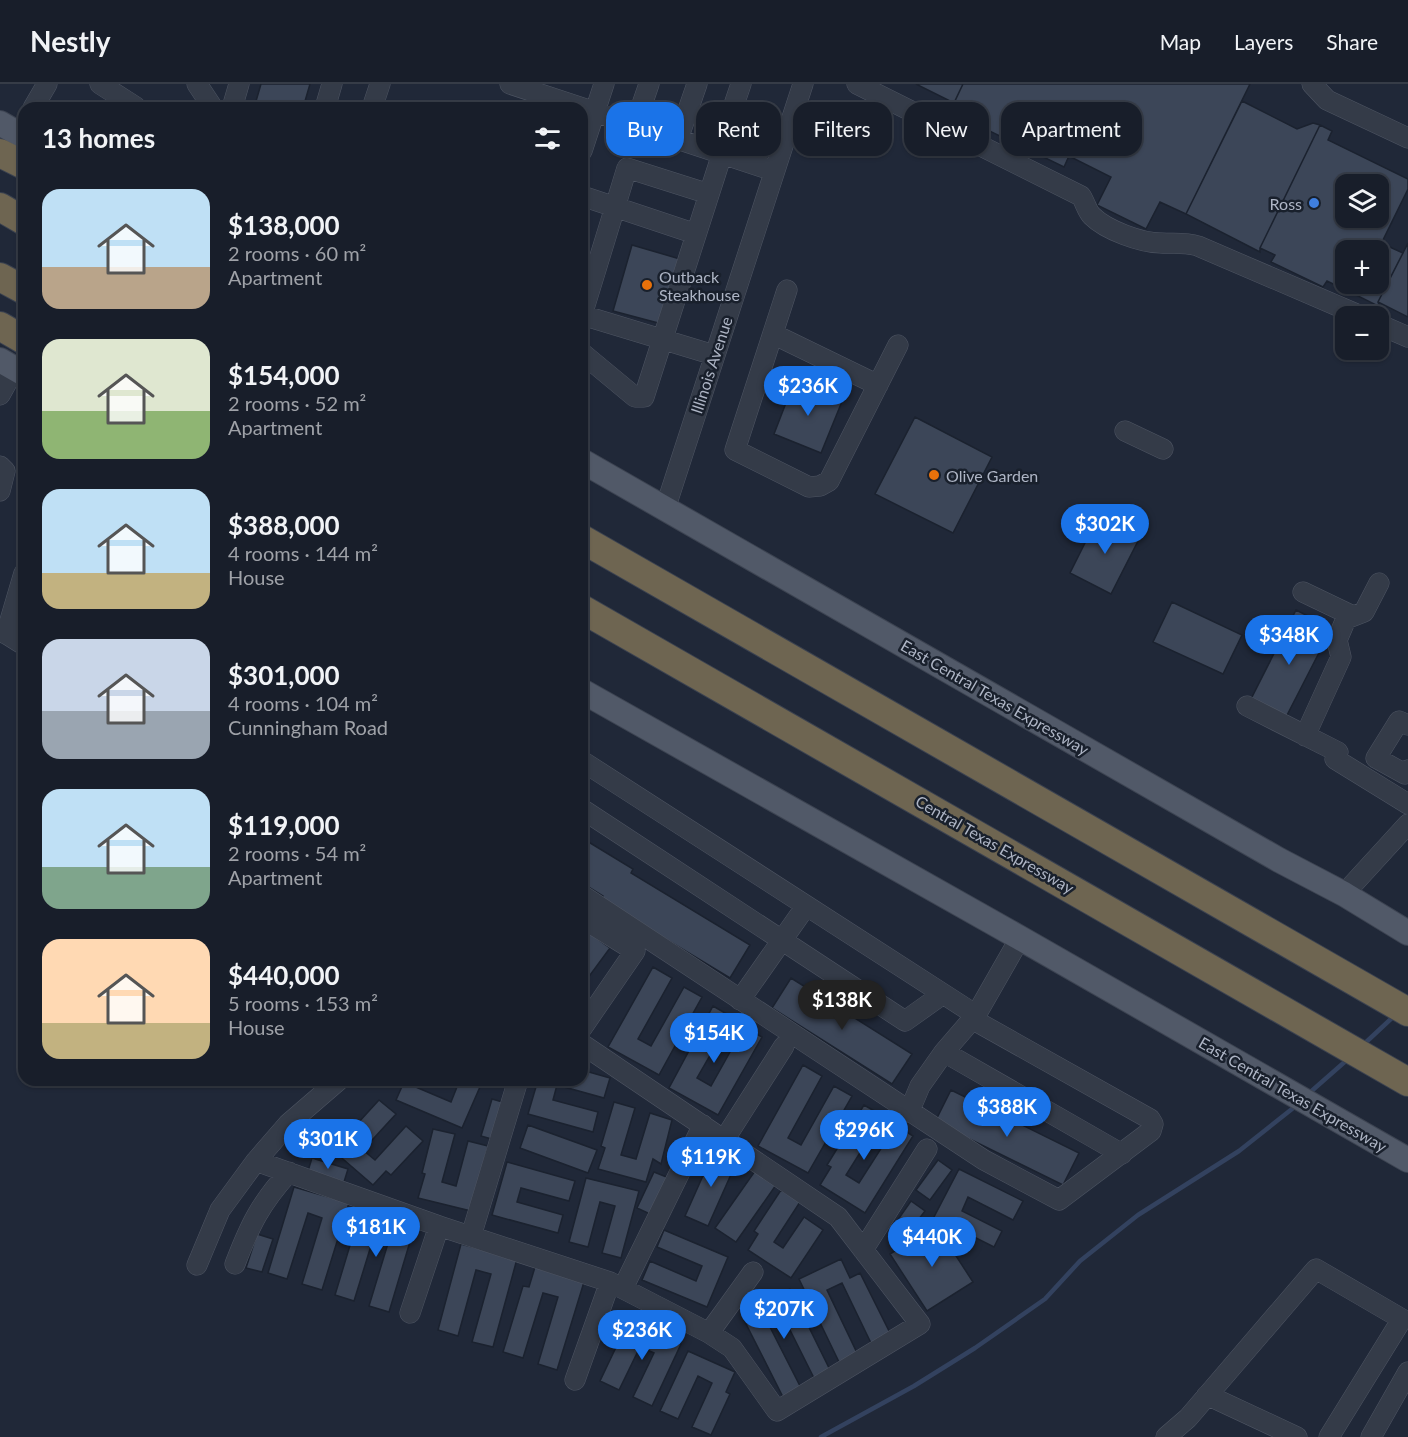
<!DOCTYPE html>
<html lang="en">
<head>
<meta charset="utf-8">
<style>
	:root { --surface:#181e2a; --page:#252b36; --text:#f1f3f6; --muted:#9fa2a8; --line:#363c47; --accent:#1a73e8 }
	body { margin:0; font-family:Lato,sans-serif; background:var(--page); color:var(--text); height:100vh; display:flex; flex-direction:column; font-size:22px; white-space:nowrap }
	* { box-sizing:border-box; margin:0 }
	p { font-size:20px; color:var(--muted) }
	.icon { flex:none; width:33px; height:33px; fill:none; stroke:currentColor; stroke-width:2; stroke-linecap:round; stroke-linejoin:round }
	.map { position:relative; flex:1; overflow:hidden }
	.side { position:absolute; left:18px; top:18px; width:570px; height:984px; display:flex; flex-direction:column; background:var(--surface); border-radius:18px; box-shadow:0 2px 4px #0004,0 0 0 2px var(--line) }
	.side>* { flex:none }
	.banner { position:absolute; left:606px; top:18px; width:570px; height:54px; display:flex; gap:12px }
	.buttons { position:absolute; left:1335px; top:90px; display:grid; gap:12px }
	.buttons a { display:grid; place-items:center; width:54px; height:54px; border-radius:12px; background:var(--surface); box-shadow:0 2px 4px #0004,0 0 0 2px var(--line); font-size:30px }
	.price { position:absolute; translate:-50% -51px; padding:0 14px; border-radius:21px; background:var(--accent); color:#fff; font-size:20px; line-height:39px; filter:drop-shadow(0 2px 3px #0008) }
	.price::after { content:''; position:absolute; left:50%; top:36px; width:18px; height:14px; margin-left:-9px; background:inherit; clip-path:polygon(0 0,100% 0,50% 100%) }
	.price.on { background:#222; color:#fff }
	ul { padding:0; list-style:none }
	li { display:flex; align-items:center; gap:18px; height:150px; padding:0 24px }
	li span { display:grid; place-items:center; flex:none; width:168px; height:120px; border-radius:18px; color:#555 }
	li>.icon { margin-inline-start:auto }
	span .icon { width:72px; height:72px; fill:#fffc; stroke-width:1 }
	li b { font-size:26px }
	h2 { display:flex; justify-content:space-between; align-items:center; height:72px; padding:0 24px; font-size:26px }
	.pill { padding:0 21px; border-radius:18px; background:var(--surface); box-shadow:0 2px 4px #0004,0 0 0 2px var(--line); font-size:21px; line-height:54px }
	.pill.on { background:var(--accent); color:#fff }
	header { display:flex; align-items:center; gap:36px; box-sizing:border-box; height:84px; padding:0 30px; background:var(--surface); border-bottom:2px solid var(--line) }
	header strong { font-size:28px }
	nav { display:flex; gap:33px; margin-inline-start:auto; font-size:21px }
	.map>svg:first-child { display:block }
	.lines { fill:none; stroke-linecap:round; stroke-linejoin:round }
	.stream { stroke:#33425f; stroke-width:4.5 }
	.building { fill:#3c4658; stroke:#1b222f; stroke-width:1.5; fill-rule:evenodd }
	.minor-casing { stroke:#4e5563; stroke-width:21 }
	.major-casing { stroke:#3d4452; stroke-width:26 }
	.highway-casing { stroke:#3b4250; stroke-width:30 }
	.minor { stroke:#343b48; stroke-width:20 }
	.major { stroke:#515968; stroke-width:24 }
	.highway { stroke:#6e6551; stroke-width:28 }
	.shop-dot { fill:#3f7fe0; stroke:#19202c; stroke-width:2 }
	.food-dot { fill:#e8710a; stroke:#19202c; stroke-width:2 }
	.labels { text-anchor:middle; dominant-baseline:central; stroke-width:5; stroke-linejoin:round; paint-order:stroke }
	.poi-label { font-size:16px; fill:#aeb5c5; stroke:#19202c; text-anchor:start }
	.street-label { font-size:16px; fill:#aeb5c5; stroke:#19202c }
</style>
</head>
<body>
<header>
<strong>Nestly</strong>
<nav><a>Map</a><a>Layers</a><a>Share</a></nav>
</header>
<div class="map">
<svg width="1408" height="1353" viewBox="0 0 1408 1353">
	<rect width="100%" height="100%" fill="#202838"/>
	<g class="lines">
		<path class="stream" d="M1363 961 1394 932
			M1307 1011 1348 975
			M821 1353 914 1302 975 1264 1045 1215 1080 1177 1138 1131 1239 1067 1297 1021"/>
	</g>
	<path class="building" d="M261 0H310L303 24H254Z
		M916 0H963L954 19Z
		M963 0H1250L1186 130 1160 118 1146 145 1097 121 1111 93 1069 72 1064 83 973 39 977 30 954 19Z
		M1242 17 1297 45 1313 39 1320 41 1260 164V168L1186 130Z
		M1320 41 1332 47 1328 56 1408 95V105L1378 166H1346V200H1362L1356 211 1327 197 1323 203 1271 178 1275 171 1260 164ZM1346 100H1378V134H1346Z
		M1381 159 1403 169 1378 218 1380 223 1356 211 1362 200H1378V166Z
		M1408 159V233L1378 218Z
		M632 161 680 175 662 240 613 227Z
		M794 298 829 312 830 310 843 315 821 369 774 350Z
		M915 333 992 373 953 449 875 410Z
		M1098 433 1140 453 1111 510 1070 489Z
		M1172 518 1242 551 1223 590 1153 558Z
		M1296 526 1324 540 1317 554 1325 557 1284 637 1249 619Z
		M582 754 633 785 631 789 750 861 730 894 601 816 603 812 582 799Z
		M589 849 610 864 582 902V859Z
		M653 883 672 894 638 955 651 962 684 903 702 913 659 991 608 963Z
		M791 894 912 970 892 1000 772 924Z
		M713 922 732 933 697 994 711 1002 744 943 762 953 718 1031 669 1004Z
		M803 981 822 992 788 1054 801 1061 834 1002 852 1012 808 1089 758 1062Z
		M582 986 610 994 604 1014 557 1001 553 1016 598 1028 593 1048 528 1030 538 996H582Z
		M440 996H483L462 1044 396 1016 404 998 451 1018 457 1003Z
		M951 1006 1079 1069 1063 1101 935 1038Z
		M492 1015 506 1019 495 1056 481 1052Z
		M379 1016 396 1030 363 1066 375 1076 406 1042 423 1057 391 1091 386 1087 373 1101 336 1069 350 1054 347 1051Z
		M614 1018 635 1024 621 1071 636 1075 650 1029 672 1036 661 1080 653 1075 646 1098 598 1085 605 1064 601 1062Z
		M864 1021 883 1032 846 1091 859 1099 896 1041 913 1052 865 1129 820 1101 831 1083 827 1081Z
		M528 1041 597 1066 588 1089 520 1064Z
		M433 1045 455 1050 442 1098 456 1102 468 1057 488 1062 471 1127 418 1114 425 1090 422 1089Z
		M714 1067 737 1077 708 1142 685 1132Z
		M312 1074 348 1085 344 1098 308 1087Z
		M938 1076 952 1086 930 1116 916 1106Z
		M507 1078 575 1097 569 1117 521 1104 517 1118 563 1131 558 1149 492 1131Z
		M959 1085 1023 1117 1013 1136 968 1113 962 1127 1002 1147 994 1163 934 1133Z
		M755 1087 776 1101 736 1158 715 1144Z
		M654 1088 669 1094 652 1131 637 1124Z
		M586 1094 639 1107 621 1174 602 1169 615 1122 600 1118 588 1163 569 1158Z
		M294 1103 349 1119 322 1206 302 1200 322 1134 308 1129 287 1195 268 1189Z
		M781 1106 800 1118 774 1158 783 1164 804 1133 823 1146 791 1194 748 1166 758 1150 754 1147Z
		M911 1117 925 1127 903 1156 890 1147Z
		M361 1125 415 1141 389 1228 369 1222 389 1156 374 1152 354 1217 335 1211Z
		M936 1141 973 1198 927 1227 890 1170Z
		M664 1146 728 1173 707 1223 642 1196 650 1177 696 1197 702 1182 657 1163Z
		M257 1150 273 1155 262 1188 246 1184Z
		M461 1160 517 1175 493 1263 472 1258 491 1190 476 1186 458 1252 438 1246Z
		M841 1175 850 1194 860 1189 890 1249 871 1259 842 1199 827 1206 858 1271 840 1280 799 1195Z
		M535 1183 584 1198 557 1286 538 1280 558 1213 543 1209 523 1274 503 1268 523 1202 529 1203Z
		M790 1205 830 1286 814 1294 784 1234 769 1241 801 1304 783 1313 741 1230Z
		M629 1236 681 1260 652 1322 633 1313 654 1269 640 1263 619 1306 600 1297Z
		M688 1267 735 1288 726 1308 730 1310 711 1351 692 1343 712 1299 698 1292 678 1335 660 1327Z"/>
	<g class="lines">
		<defs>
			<path id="minor" d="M100 0 136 23
				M197 0 213 24
				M510 0 774 87
				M857 0 1081 112C1085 118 1087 127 1092 132 1106 146 1141 159 1161 159 1174 160 1184 158 1198 162L1361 232
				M1312 0 1327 16 1408 54
				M33 24 47 0
				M232 24 239 0
				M325 24 332 0
				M372 24 380 0
				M635 41 649 0
				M678 55 697 0
				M582 67 604 0
				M718 68 741 0
				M582 112 696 150
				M787 206 735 366 809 403 820 402 829 397 898 261
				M582 231 627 84 709 110
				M582 231 714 271
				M1378 240 1408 253
				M773 250 878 301
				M582 269 635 313H644L722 70
				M0 311 15 284
				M1125 347 1163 365
				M0 382 5 387 0 407
				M665 425 803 0
				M1303 508 1353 532
				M0 546 24 561
				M6 550 24 489
				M1247 622 1338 668
				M1408 641 1399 637 1376 674 1405 690 1408 686
				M1305 652 1341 573 1337 556 1346 535 1364 528 1379 499
				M1335 675 1408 720
				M582 677 976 931
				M582 725 905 937 943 910
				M1344 810 1408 740
				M582 811 984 1076 1059 1116 1151 1047 1153 1040 1150 1035 972 935
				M582 834 635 867 582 944
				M740 916 806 822
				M944 968 1122 1070
				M909 1028 920 1002 944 968 976 931 1020 854
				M724 1056 784 962
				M256 1077 439 1142 610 1198 709 1249 732 1264 777 1327 920 1240 838 1133 582 960
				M471 1152 518 996
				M863 1166 927 1065
				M235 1180C250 1141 260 1120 289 1088
				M197 1181 220 1126 256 1077 288 1040 339 996
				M623 1204 703 1041
				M410 1229 439 1142
				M709 1249 753 1188
				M575 1296 610 1198
				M1207 1311 1297 1353
				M1166 1353 1188 1334 1316 1185 1402 1235 1329 1353
				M1371 1353 1408 1288"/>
			<path id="major" d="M0 39 24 53
				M0 276 24 290
				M582 377 1279 776 1344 810 1408 849
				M582 607 1020 854 1408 1076"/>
			<path id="highway" d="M0 69 24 81
				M0 123 24 137
				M0 193 24 206
				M0 242 24 256
				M582 455 1408 928
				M582 525 1408 998"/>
		</defs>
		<use href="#minor" class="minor-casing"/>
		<use href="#major" class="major-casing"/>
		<use href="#highway" class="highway-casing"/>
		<use href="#minor" class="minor"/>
		<use href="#major" class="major"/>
		<use href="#highway" class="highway"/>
	</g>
	<circle class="shop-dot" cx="1314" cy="119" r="6"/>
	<g class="food-dot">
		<circle cx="647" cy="201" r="6"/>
		<circle cx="934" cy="391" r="6"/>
	</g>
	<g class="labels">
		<g class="poi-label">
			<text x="1302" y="119" text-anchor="end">Ross</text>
			<text x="659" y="192">Outback<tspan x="659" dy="18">Steakhouse</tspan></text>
			<text x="946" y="391">Olive Garden</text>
		</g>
		<g class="street-label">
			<text transform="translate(711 281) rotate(-72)">Illinois Avenue</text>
			<text transform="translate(995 613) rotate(30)">East Central Texas Expressway</text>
			<text transform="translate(995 760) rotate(30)">Central Texas Expressway</text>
			<text transform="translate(1293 1010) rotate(30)">East Central Texas Expressway</text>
		</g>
	</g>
</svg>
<div class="buttons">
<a><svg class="icon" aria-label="layers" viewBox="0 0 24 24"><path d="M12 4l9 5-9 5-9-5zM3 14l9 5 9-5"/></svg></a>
<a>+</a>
<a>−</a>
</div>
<b class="price" style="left:808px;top:333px">$236K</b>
<b class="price" style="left:1105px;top:471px">$302K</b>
<b class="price" style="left:1289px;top:582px">$348K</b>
<b class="price on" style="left:842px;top:947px">$138K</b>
<b class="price" style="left:714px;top:980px">$154K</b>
<b class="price" style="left:1007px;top:1054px">$388K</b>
<b class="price" style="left:864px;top:1077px">$296K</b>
<b class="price" style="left:328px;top:1086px">$301K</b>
<b class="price" style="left:711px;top:1104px">$119K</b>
<b class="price" style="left:376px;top:1174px">$181K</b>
<b class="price" style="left:932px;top:1184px">$440K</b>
<b class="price" style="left:784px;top:1256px">$207K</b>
<b class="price" style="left:642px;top:1277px">$236K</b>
<div class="banner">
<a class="pill on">Buy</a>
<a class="pill">Rent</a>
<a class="pill">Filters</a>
<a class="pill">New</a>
<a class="pill">Apartment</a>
</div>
<section class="side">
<h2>13 homes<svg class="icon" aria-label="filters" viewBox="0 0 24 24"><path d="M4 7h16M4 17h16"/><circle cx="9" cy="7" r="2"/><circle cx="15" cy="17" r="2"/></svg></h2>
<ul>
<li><span style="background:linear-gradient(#bfe0f5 65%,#b9a48a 0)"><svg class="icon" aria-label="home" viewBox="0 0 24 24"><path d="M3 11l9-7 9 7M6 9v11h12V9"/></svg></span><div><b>$138,000</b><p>2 rooms · 60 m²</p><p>Apartment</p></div></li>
<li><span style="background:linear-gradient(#dfe7d0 60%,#8fb573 0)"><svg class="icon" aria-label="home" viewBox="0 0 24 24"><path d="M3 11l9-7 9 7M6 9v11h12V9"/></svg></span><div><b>$154,000</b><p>2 rooms · 52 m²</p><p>Apartment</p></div></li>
<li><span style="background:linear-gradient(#bfe0f5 70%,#c2b280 0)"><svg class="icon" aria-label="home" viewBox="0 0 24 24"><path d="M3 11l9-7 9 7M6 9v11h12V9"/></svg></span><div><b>$388,000</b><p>4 rooms · 144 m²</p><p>House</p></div></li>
<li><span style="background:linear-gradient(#c9d6e8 60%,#9aa5b1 0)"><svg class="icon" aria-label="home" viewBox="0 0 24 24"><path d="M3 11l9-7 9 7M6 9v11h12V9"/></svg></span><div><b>$301,000</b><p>4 rooms · 104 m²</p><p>Cunningham Road</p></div></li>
<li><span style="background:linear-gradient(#bfe0f5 65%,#7fa58c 0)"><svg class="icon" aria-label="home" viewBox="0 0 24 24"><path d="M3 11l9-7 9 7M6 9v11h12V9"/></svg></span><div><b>$119,000</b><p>2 rooms · 54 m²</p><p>Apartment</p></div></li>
<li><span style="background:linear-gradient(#ffd9b3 70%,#c2b280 0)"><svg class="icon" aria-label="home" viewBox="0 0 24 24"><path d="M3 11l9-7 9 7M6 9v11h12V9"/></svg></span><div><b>$440,000</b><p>5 rooms · 153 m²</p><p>House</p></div></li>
</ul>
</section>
</div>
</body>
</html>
